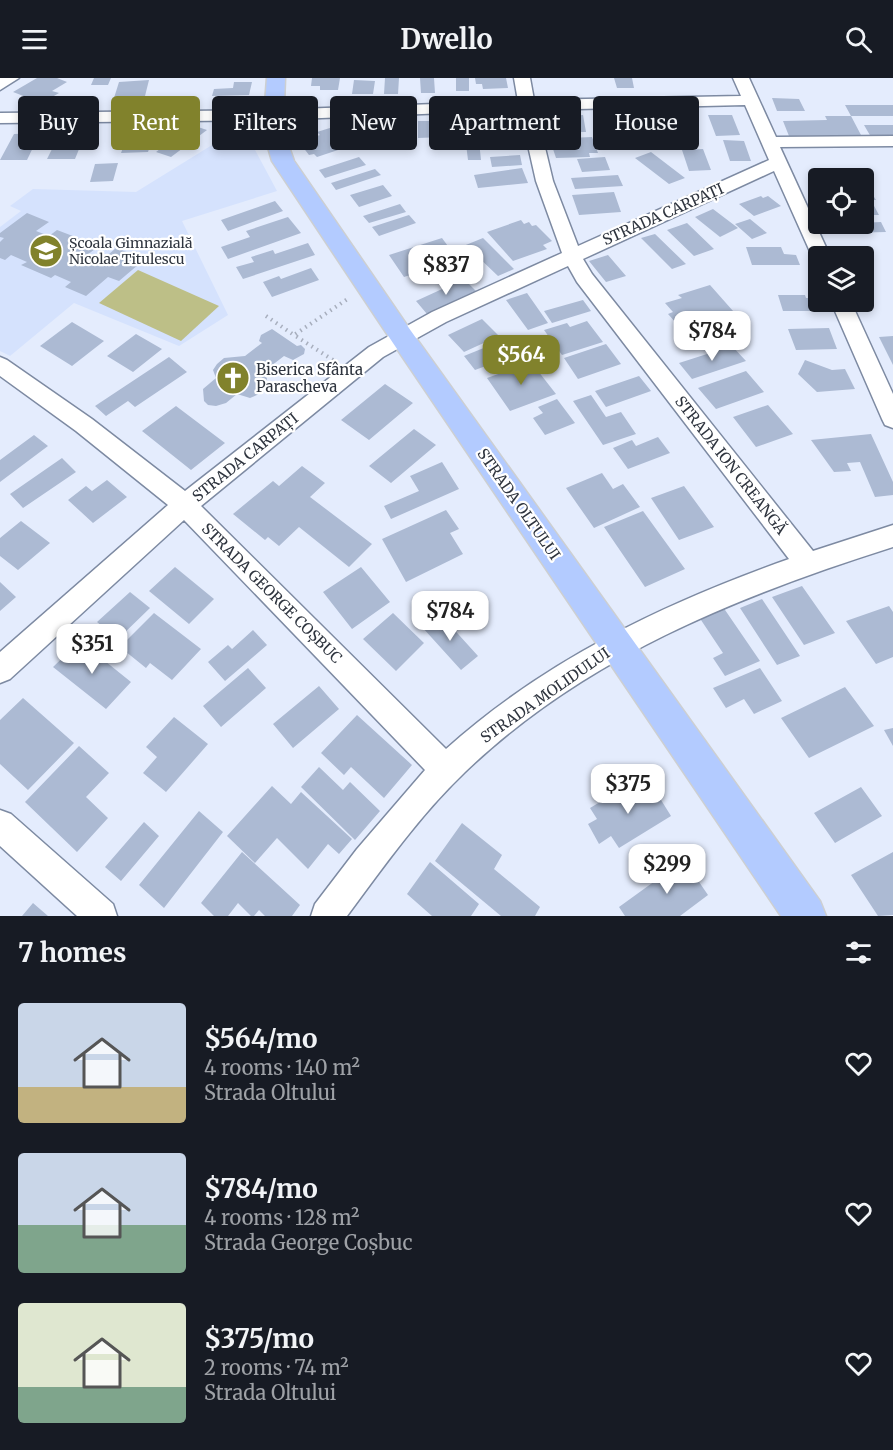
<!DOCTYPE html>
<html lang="en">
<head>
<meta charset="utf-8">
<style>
	:root { --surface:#171b24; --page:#20242c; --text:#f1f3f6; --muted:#9ea1a6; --accent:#81822c }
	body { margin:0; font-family:Merriweather,serif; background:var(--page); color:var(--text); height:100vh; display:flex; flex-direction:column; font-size:22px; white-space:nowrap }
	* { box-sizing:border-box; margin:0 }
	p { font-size:20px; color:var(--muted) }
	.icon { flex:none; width:33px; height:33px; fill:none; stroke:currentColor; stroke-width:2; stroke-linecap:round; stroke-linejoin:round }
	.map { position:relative; height:838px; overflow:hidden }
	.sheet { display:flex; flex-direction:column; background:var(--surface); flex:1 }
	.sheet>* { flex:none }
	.hud { position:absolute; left:18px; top:18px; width:858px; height:54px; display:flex; gap:12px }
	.tools { position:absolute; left:808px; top:90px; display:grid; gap:12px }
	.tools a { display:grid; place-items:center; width:66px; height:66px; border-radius:6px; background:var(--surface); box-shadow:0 3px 9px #0003; font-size:30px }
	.price { position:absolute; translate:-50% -51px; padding:0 14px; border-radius:12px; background:#fff; color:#222; font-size:20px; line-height:39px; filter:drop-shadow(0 2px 3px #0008) }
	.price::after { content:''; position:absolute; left:50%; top:36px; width:18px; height:14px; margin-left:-9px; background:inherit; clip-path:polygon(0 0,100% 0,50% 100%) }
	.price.active { background:var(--accent); color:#fff }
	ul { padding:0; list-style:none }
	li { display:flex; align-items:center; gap:18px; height:150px; padding:0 18px }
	li span { display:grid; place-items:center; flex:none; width:168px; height:120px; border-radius:6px; color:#555 }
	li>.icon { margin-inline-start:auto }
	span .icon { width:72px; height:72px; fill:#fffc; stroke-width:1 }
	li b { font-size:26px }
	h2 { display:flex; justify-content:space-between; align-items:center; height:72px; padding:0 18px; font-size:26px }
	.tag { padding:0 21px; border-radius:6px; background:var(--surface); box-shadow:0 3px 9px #0003; font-size:21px; line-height:54px }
	.tag.active { background:var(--accent); color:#fff }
	header { display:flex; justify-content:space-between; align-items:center; height:78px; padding:0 18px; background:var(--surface); font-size:27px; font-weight:700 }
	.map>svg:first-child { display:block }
	.built { fill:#d5e2fd }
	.green { fill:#bdbf87 }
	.building { fill:#acbad3 }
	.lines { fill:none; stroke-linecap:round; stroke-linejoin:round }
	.minor-casing { stroke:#7d8aa2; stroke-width:3 }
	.major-casing { stroke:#cdcfd1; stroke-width:3 }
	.path { stroke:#a8afbe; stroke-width:4; stroke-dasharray:1.5 4.5; stroke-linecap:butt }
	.minor { fill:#fff; fill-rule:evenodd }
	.major { fill:#b3cbff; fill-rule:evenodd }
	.labels { text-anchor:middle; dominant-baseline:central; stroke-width:4.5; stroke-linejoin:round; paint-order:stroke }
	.far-poi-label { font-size:14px; fill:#2f353f; stroke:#fff; text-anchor:start }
	.street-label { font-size:15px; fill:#2f353f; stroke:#fff }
	.poi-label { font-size:15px; fill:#2f353f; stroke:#fff; text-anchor:start }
</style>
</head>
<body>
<header><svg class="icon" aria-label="menu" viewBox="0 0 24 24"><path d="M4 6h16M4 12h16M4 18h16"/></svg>Dwello<svg class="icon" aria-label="search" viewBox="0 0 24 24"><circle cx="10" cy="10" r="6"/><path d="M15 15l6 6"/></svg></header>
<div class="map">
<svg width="893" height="838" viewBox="0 0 893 838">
	<rect width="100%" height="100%" fill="#e4ecfd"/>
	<path class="built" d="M225 59 254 70 277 113 182 143 228 237 179 268 74 225 10 278 0 273V149L21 133 10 128 33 111 136 114Z"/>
	<path class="green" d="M138 192 219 228 181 263 99 225Z"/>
	<path class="building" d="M37 0H57L67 4 52 13 59 15 42 25 13 14Z
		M94 0H111L108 7H91Z
		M312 0H340L338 12H320V8H311Z
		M385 0H399L398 16H384Z
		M420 0H434L435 15H421Z
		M456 0H469V13H456Z
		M475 0H506L508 10 483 11 482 6H476Z
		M614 0H632L634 10H617Z
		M149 2 145 18 114 20 119 4Z
		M354 2 375 3 373 16H352Z
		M234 4H252L249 17 212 18 214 11 233 10Z
		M772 20 799 21 805 33H777Z
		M845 27H893V38H851Z
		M558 37 561 48 567 47 569 54 544 55 540 38Z
		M583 37 586 54H571L568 38Z
		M659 37H669L672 44H682L680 39 694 38 699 54H664Z
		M708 37H732L740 57 716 58Z
		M825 38H851L861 57 789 58 783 43 827 42Z
		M605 39H620L628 64 614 65Z
		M637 39H658L670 70H648Z
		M418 43H445V59L418 60Z
		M512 43V49H517L519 64H498L497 58H493L491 44Z
		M408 44 409 62 384 63 383 45Z
		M477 44 481 82H468L466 66H456L454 45Z
		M192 47 207 52 171 79 156 74Z
		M864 47H893V59H871Z
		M333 49 350 68 317 79 314 76 309 77 299 64 320 57 317 54Z
		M138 53H155L148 74 121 75 125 64H134Z
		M86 54 75 81H47L60 55Z
		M40 55 27 82H0L14 56Z
		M592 59 598 75H589L590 79 556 80 553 71 572 70 569 60Z
		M723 62 744 63 751 83H730Z
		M703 71 711 92 689 93 682 72Z
		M651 74 685 100 669 106 635 80Z
		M520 77 522 87 492 89 490 79Z
		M359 79 366 87 325 100 319 92Z
		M605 79 610 92 582 94 577 81Z
		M118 85 113 103 90 104 95 86Z
		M522 90 528 105 478 110 474 97Z
		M375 91 381 97 336 112 331 105Z
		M618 97 623 108 575 111 571 100Z
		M383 107 392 118 359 129 350 117Z
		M864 111H869L876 122H864Z
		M614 114 621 134 579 137 572 117Z
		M761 118 763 120 768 118 781 128 754 138 739 126Z
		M275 123 283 133 228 153 221 142Z
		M400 126 406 134 369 145 363 138Z
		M873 126 879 137H864V127Z
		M713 131 738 150 720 159 695 139Z
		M27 135 49 144 36 153 49 158 57 152 99 168 87 177 101 183 116 170 145 181 119 203 108 199 86 218 65 209 71 204 55 197 51 200 21 187 27 184 11 177 5 182 0 180V164L4 160 0 159V155Z
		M409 137 416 145 379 158 372 149Z
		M288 139 301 155 228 181 221 169 250 159 246 153Z
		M750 141 767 155 752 161 735 146Z
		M521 142 524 146 529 144 532 148 536 147 552 163 543 167 547 171 513 183 487 154Z
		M881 144 886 154 844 155 839 146Z
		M687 145 714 171 694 178 667 152Z
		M655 156 686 186 672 191 641 160Z
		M442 160 453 175 426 183 431 190 404 199 389 177Z
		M483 160 514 191 498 198 476 177 465 181 456 171Z
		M308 165 315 177 243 201 236 189 254 184 251 179 273 172 275 176Z
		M746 169H781L784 176 796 177 800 187H752Z
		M608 177 626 198 606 204 589 183Z
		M311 190 319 202 272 219 263 204 279 198 281 201Z
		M464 201 476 213 427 236 416 223Z
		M710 207 741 242 692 258 681 245 677 246 668 236 673 234 665 225 682 220 678 217Z
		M527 215 548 245 528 252 506 222Z
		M778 217H805L806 220H819L826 233H783Z
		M583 222 591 233 552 245 544 233Z
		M482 241 499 258 464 274 448 257Z
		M587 243 603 264 562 277 544 252 567 245 570 249Z
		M72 244 104 263 72 288 40 268Z
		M829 250 837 271 796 272 788 251Z
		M272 251 297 268 301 267 305 271 304 276 293 282 284 278 262 295 267 300 266 307 257 317 250 320 237 316 226 325 216 328 208 327 204 323 203 311 216 300 213 292 217 286 224 280 245 278 262 265 259 263 261 257Z
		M136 256 162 271 133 294 107 278Z
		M893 258V287L879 259Z
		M496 265 507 280 475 292 464 278Z
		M606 266 621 286 578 301 564 280Z
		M732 268 746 283 692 301 679 285Z
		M169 279 187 294 135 329 128 323 106 338 95 328Z
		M805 282 832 292 845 291 855 311 817 314 798 296Z
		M531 284 556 316 510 333 487 300Z
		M746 293 764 314 716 331 698 310Z
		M639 298 651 313 606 329 595 313Z
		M385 306 413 325 369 362 341 342Z
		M591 317 606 339 621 334 636 356 603 367 573 323Z
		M557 321 575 345 545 357 533 340 543 335 538 329Z
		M768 327 793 356 756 369 733 339Z
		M176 328 225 365 191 392 142 353Z
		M414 351 436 367 391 405 369 388Z
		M871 356 893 404V417L875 419 860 384 847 385 851 393 834 394 811 362Z
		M34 357 48 368 0 404V382Z
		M658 359 670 375 628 391 613 370 632 362 636 368Z
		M62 380 76 394 23 430 10 416Z
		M442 384 459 411 391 441 384 428 419 413 410 398Z
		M302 388 325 405 310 419 372 466 349 489 299 449 279 468 268 459 265 462 233 436 273 403 279 408Z
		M602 395 613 411 623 406 640 429 594 450 566 410Z
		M107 402 127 419 93 445 68 422 86 408 92 413Z
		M684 408 714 449 679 462 651 420Z
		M446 432 459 451 450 455 463 476 406 504 382 461Z
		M643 433 685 491 645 509 604 449Z
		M21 443 50 465 18 492 0 478V460Z
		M175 489 214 521 189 546 149 513Z
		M361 489 390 524 352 551 323 514Z
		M0 504 16 519 0 533Z
		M802 508 835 555 804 567 772 519Z
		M130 514 150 530 118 561 97 544Z
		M762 521 800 578 777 587 740 530Z
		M889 528 893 534V579L876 586 846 543Z
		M723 529 760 583 725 598 713 580 723 575 699 539Z
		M154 535 201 571 172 602 150 585 146 590 120 569Z
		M393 535 424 565 396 593 363 561Z
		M440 536 478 578 461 592 422 549Z
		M253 552 267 567 225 603 208 584 228 567 232 571Z
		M80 563 131 604 106 631 53 589Z
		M248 590 266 610 221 649 203 628Z
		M760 590 782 623 754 636 744 621 726 630 713 610Z
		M319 608 339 631 293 670 273 646Z
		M845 609 874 648 809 680 781 640Z
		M23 620 74 665 28 712 0 686V642Z
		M357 637 412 687 384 720 351 689 344 697 321 675Z
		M174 639 208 666 166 714 143 695 157 679 146 669Z
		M893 650V668L884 652Z
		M79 668 109 695 86 719 108 740 77 774 25 724Z
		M319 689 343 712 350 704 380 733 355 762 301 709Z
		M648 701 671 738 619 770 611 758 599 766 588 746 597 741 590 730 615 715 617 719Z
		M272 708 291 726 301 714 352 761 339 776 328 766 308 791 277 760 255 785 227 758Z
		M861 709 882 738 835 765 814 735Z
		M199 733 223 754 164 830 139 807Z
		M144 744 159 758 121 803 105 789Z
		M462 745 502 777 494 791 540 829 535 838H501L435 783Z
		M242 774 300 827 292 838H265L259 832 254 838H251L238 825 228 838H214L201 825Z
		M893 774V837L878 838 851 797Z
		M684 782 708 817 680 838H625L619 829Z
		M430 784 479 826 471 838H432L407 816Z
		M33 825 48 838H22Z"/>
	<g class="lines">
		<defs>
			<path id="minor" d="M0 0H19L0 12Z
				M514 0H530L534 22 741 18 733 0H749L776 59 893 58V68L780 69 830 178H819V184L814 182 812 178 774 93 583 181 592 196 813 473 893 447V469C738 518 585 579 465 694 420 737 384 788 347 838H311L315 826 357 771 425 692 184 442 10 601 0 605V574L168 427 76 353 0 298V279L7 282 92 341 185 413 369 269 432 234 562 175 536 103 520 32 271 42 0 45V35L271 32 518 23ZM745 27 769 82 578 168 553 103 536 32ZM568 188 577 204 789 481C665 525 545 582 446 671L201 428 383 279 446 244Z
				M831 224H851L893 316V350L885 347 882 341Z
				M0 732 11 736 113 826 117 838H77L0 768Z"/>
			<path id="major" d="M267 0H285L283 52 294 83 411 253 820 823 826 838H781L393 265 272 83 263 52Z"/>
		</defs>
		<use href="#minor" class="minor-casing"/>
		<use href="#major" class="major-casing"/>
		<path class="path" d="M266 238 294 257
			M333 282 294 257 349 220"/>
		<use href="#minor" class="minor"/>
		<use href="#major" class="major"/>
	</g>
	<defs>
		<symbol id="school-disc" viewBox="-11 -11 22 22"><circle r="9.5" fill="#81822c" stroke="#fff"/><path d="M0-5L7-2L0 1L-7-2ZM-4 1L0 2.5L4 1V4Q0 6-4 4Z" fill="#fff"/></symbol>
		<symbol id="church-disc" viewBox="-11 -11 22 22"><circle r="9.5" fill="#81822c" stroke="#fff"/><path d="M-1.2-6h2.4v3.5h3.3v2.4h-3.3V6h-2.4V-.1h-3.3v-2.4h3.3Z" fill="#fff"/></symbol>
	</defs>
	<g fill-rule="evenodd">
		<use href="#school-disc" x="27" y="154" width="38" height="38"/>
		<use href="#church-disc" x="214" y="281" width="38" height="38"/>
	</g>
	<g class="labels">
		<g class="far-poi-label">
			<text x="69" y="165">Școala Gimnazială<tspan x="69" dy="16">Nicolae Titulescu</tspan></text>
		</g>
		<g class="street-label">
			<text transform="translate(663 136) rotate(-24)">STRADA CARPAȚI</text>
			<text transform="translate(245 379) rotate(-39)">STRADA CARPAȚI</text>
			<text transform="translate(731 387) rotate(52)">STRADA ION CREANGĂ</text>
			<text transform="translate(519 426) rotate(55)">STRADA OLTULUI</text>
			<text transform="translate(272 515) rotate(45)">STRADA GEORGE COȘBUC</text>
			<text transform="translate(545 617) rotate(-35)">STRADA MOLIDULUI</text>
		</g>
		<g class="poi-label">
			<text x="256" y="291">Biserica Sfânta<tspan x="256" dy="17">Parascheva</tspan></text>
		</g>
	</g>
</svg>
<div class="tools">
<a><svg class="icon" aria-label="locate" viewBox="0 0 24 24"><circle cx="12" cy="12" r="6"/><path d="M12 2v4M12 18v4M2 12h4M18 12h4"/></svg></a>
<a><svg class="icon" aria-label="layers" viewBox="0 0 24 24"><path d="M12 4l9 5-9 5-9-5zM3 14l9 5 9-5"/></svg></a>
</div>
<b class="price" style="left:446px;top:218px">$837</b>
<b class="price" style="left:712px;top:284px">$784</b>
<b class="price active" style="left:521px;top:308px">$564</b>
<b class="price" style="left:450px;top:564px">$784</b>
<b class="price" style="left:92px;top:597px">$351</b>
<b class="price" style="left:628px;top:737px">$375</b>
<b class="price" style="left:667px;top:817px">$299</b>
<div class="hud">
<a class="tag">Buy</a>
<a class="tag active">Rent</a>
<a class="tag">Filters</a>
<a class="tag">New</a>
<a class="tag">Apartment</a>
<a class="tag">House</a>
</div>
</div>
<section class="sheet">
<h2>7 homes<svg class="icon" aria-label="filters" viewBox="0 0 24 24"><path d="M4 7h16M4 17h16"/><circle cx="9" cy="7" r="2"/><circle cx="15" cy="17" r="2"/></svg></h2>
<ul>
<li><span style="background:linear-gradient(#c9d6e8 70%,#c2b280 0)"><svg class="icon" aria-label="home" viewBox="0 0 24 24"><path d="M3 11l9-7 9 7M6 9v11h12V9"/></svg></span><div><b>$564/mo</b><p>4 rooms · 140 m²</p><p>Strada Oltului</p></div><svg class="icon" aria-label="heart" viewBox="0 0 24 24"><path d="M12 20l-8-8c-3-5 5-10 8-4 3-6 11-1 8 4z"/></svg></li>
<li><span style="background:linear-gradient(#c9d6e8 60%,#7fa58c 0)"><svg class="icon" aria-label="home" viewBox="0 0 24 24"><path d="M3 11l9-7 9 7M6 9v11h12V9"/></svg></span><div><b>$784/mo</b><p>4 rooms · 128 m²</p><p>Strada George Coșbuc</p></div><svg class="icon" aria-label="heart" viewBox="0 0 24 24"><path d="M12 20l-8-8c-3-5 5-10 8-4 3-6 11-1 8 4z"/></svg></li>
<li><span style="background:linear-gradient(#dfe7d0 70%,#7fa58c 0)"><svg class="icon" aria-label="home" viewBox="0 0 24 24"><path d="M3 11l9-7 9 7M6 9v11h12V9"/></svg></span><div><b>$375/mo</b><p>2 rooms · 74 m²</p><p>Strada Oltului</p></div><svg class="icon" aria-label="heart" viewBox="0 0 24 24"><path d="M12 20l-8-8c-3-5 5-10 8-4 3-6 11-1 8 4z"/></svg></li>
</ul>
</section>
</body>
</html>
